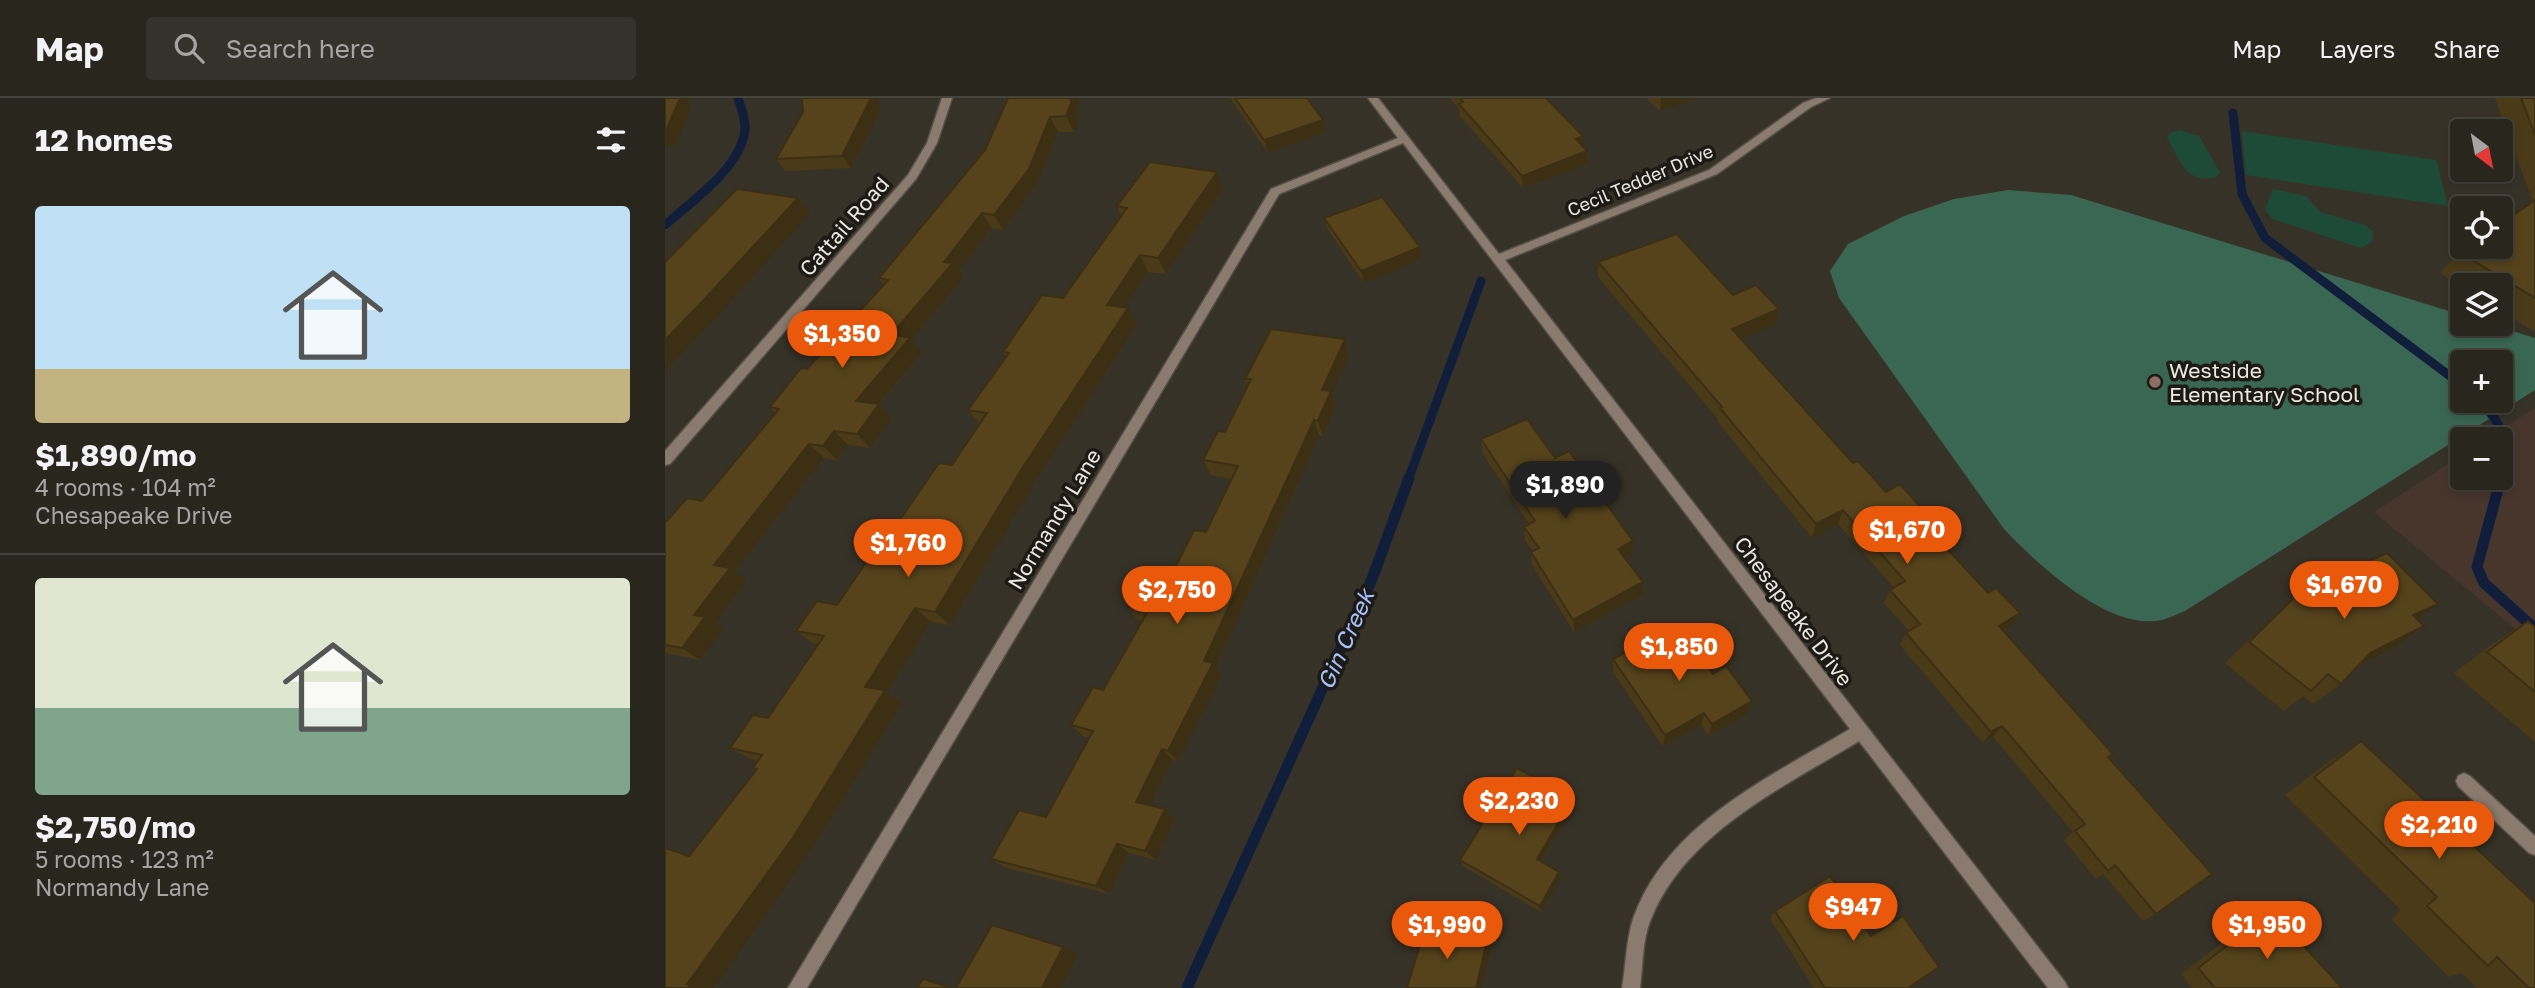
<!DOCTYPE html>
<html lang="en">
<head>
<meta charset="utf-8">
<style>
	:root { --surface:#29261e; --page:#35322b; --text:#f1f3f6; --muted:#a5a5a4; --line:#45433c; --accent:#ea580c }
	body { margin:0; font-family:"Golos Text",sans-serif; background:var(--page); color:var(--text); height:100vh; display:flex; flex-direction:column; font-size:26px; white-space:nowrap }
	* { box-sizing:border-box; margin:0 }
	p { font-size:23px; color:var(--muted) }
	.icon { flex:none; width:38px; height:38px; fill:none; stroke:currentColor; stroke-width:2; stroke-linecap:round; stroke-linejoin:round }
	.map { position:relative; flex:1; overflow:hidden }
	.drawer { display:flex; flex-direction:column; background:var(--surface); width:665px }
	.drawer>* { flex:none }
	.needle { width:46px; rotate:148deg }
	.buttons { position:absolute; left:1785px; top:21px; display:grid; gap:14px }
	.buttons a { display:grid; place-items:center; width:63px; height:63px; border-radius:7px; background:var(--surface); box-shadow:0 4px 10px #0003,0 0 0 2px var(--line); font-size:35px }
	.price { position:absolute; translate:-50% -60px; padding:0 16px; border-radius:24px; background:var(--accent); color:#fff; font-size:23px; line-height:46px; filter:drop-shadow(0 2px 4px #0008) }
	.price::after { content:''; position:absolute; left:50%; top:42px; width:21px; height:16px; margin-left:-10px; background:inherit; clip-path:polygon(0 0,100% 0,50% 100%) }
	.price.selected { background:#222; color:#fff }
	ul { padding:0; list-style:none }
	li { display:grid; align-content:center; gap:14px; height:371px; padding:0 35px }
	li+li { border-top:2px solid var(--line) }
	li span { display:grid; place-items:center; height:217px; border-radius:7px; color:#555 }
	li>.icon { margin-inline-start:auto }
	span .icon { width:126px; height:126px; fill:#fffc; stroke-width:1 }
	li b { font-size:30px }
	h2 { display:flex; justify-content:space-between; align-items:center; height:84px; padding:0 35px; font-size:30px }
	header { display:flex; align-items:center; gap:42px; box-sizing:border-box; height:98px; padding:0 35px; background:var(--surface); border-bottom:2px solid var(--line) }
	header strong { font-size:33px }
	nav { display:flex; gap:38px; margin-inline-start:auto; font-size:24px }
	.search { width:490px; height:63px; background:var(--page); display:flex; align-items:center; gap:18px; box-sizing:border-box; padding:0 24px; border-radius:7px; color:var(--muted); font-size:26px }
	main { display:flex; flex:1; min-height:0 }
	.map>svg:first-child { display:block }
	.commercial { fill:#48362d }
	.green { fill:#1e4b38 }
	.forest { fill:#3a6753; fill-rule:evenodd }
	.lines { fill:none; stroke-linecap:round; stroke-linejoin:round }
	.stream-far1 { stroke:#101d3b; stroke-width:9 }
	.stream { stroke:#101d3b; stroke-width:11 }
	.minor-casing { stroke:#544f46; stroke-width:3 }
	.minor { fill:#8b7b6e; fill-rule:evenodd }
	.wall { fill:#4a3a18 }
	.shaded-wall { fill:#3c2f14 }
	.building { fill:#56431c; stroke:#3c2f14; stroke-width:2 }
	.education-dot { fill:#8d6e63; stroke:#1d1a16; stroke-width:2.5 }
	.labels { text-anchor:middle; dominant-baseline:central; stroke-width:7; stroke-linejoin:round; paint-order:stroke }
	.far-street-label { font-size:18px; fill:#ebe7e1; stroke:#1d1a16 }
	.street-label { font-size:21px; fill:#ebe7e1; stroke:#1d1a16 }
	.poi-label { font-size:21px; fill:#ebe7e1; stroke:#1d1a16; text-anchor:start }
	.water-label { font-size:23px; font-style:italic; fill:#a5c1fd; stroke:#1d1a16 }
</style>
</head>
<body>
<header>
<strong>Map</strong>
<div class="search"><svg class="icon" aria-label="search" viewBox="0 0 24 24"><circle cx="10" cy="10" r="6"/><path d="M15 15l6 6"/></svg>Search here</div>
<nav><a>Map</a><a>Layers</a><a>Share</a></nav>
</header>
<main>
<section class="drawer">
<h2>12 homes<svg class="icon" aria-label="filters" viewBox="0 0 24 24"><path d="M4 7h16M4 17h16"/><circle cx="9" cy="7" r="2"/><circle cx="15" cy="17" r="2"/></svg></h2>
<ul>
<li><span style="background:linear-gradient(#bfe0f5 75%,#c2b280 0)"><svg class="icon" aria-label="home" viewBox="0 0 24 24"><path d="M3 11l9-7 9 7M6 9v11h12V9"/></svg></span><div><b>$1,890/mo</b><p>4 rooms · 104 m²</p><p>Chesapeake Drive</p></div></li>
<li><span style="background:linear-gradient(#dfe7d0 60%,#7fa58c 0)"><svg class="icon" aria-label="home" viewBox="0 0 24 24"><path d="M3 11l9-7 9 7M6 9v11h12V9"/></svg></span><div><b>$2,750/mo</b><p>5 rooms · 123 m²</p><p>Normandy Lane</p></div></li>
</ul>
</section>
<div class="map">
<svg width="1870" height="890" viewBox="0 0 1870 890">
	<rect width="100%" height="100%" fill="#373228"/>
	<path class="commercial" d="M1870 310V547L1709 414 1797 357V380H1836V341H1821Z"/>
	<path class="green" d="M1515 32 1534 38 1555 75 1551 79C1521 87 1515 62 1502 39L1507 34Z
		M1577 33 1771 62 1783 108 1581 77Z
		M1608 91 1641 98 1655 114 1700 127 1708 134 1707 144 1696 150 1608 121 1600 112Z"/>
	<path class="forest" d="M1343 92 1406 97 1797 217V226H1825L1870 240V292L1520 513C1510 517 1499 523 1489 523 1439 528 1371 465 1339 431L1174 200 1165 173 1183 146 1239 118 1289 101ZM1797 264H1836V303H1797Z"/>
	<g class="lines">
		<path class="stream-far1" d="M1568 15 1577 96 1600 140 1797 287
			M0 127C27 103 75 71 80 32 81 21 76 10 73 0
			M1815 303C1839 327 1844 346 1836 379
			M743 382 816 183"/>
		<path class="stream" d="M1836 380 1812 469 1819 485 1870 531
			M522 890 707 481 744 380"/>
		<defs>
			<path id="minor" d="M277 0H287L272 45 251 81 5 366 0 367V353L243 77 262 45Z
				M703 0H713L834 156 1044 72 1138 5 1151 0H1165L1146 9 1052 76 840 162 1400 884 1403 890H1383L1194 643C1119 689 1021 734 986 821 977 842 978 868 975 890H957C961 867 961 843 968 821 1001 726 1105 679 1185 631L738 45 614 96 142 890H123L606 91 733 40Z
				M1799 675 1805 678 1870 738V757L1864 755 1793 688 1791 683 1793 678Z"/>
		</defs>
		<use href="#minor" class="minor-casing"/>
		<use href="#minor" class="minor"/>
	</g>
	<path class="wall" d="M137 0H213L215 14 186 70 120 73 111 61 138 14Z
		M343 0 414 21 409 34H393L372 86 338 132 327 130 294 173 298 180 246 242 257 255 214 306 226 321 205 350 183 347 172 362 159 360 70 473 82 482 50 526 58 531 35 562 0 555V425L37 403 110 315 105 309 142 271 218 186 214 180 320 52Z
		M565 0H642L658 22 661 34 603 55Z
		M785 0H881L922 53 923 66 858 90 795 18 794 11Z
		M981 0H1033L995 13Z
		M1830 0H1870V234L1836 213V187H1797V189L1775 175 1794 154 1868 104Z
		M558 91 501 176 483 174 460 209 472 226 370 384 285 527 266 524 222 594 237 605 147 751 24 758 91 672 88 670 93 663 86 661 65 650 103 620 153 546H149L131 533 172 507 206 464 287 367 315 327 303 312 341 259 338 254 398 200 456 117 452 108Z
		M659 120 755 149 757 161 699 185 663 132Z
		M933 164 1068 197 1114 211 1111 226 1076 241 1188 365 1264 432 1323 495 1355 515 1347 527 1338 533 1448 656 1444 660 1491 816 1478 823 1438 776 1431 781 1399 742 1408 734 1328 639 1318 645 1235 547 1241 535 1244 533 1219 505 1225 492 1229 490 1173 426 1147 440 1053 324V321L933 179Z
		M680 241 684 257 667 296 671 308 658 338 654 337 551 569 557 577 513 663 508 662 485 707 500 711 510 721 491 762 464 755 444 796 341 770 326 761 381 719 424 640 418 638 406 627 438 592 478 523 472 522 462 509 506 478 541 434 567 381 546 377 538 362 560 334 583 287 580 281Z
		M816 341 890 360 968 443 967 456 960 460 978 484V497L909 534 867 467 866 454 868 453 860 442 859 429 864 426 818 356Z
		M1635 494 1752 521 1729 550 1693 568 1676 586 1648 606 1638 598 1619 613 1560 565Z
		M1863 523 1870 529V644L1789 575 1829 545Z
		M1013 543 1048 576 1087 603 1083 616 1044 638 1036 627 998 649 948 574V561Z
		M1696 643 1870 890H1812L1797 875 1784 879 1726 821 1736 812 1620 697 1666 662Z
		M909 707 876 763 895 780 876 814 798 768 795 762Z
		M1110 813 1206 838 1244 890H1149L1105 821Z
		M1607 813 1677 890H1527L1516 876 1589 821Z"/>
	<path class="shaded-wall" d="M15 0H24L25 12 11 47 0 49V35Z
		M206 0H213L215 14 186 70 177 58Z
		M406 0H413L414 21 409 34 401 18Z
		M996 0H1033L995 13Z
		M385 19 393 34 372 86 338 132 329 117Z
		M658 22 661 34 603 55 599 42Z
		M918 38V51L911 41Z
		M922 53 923 66 858 90 857 78Z
		M552 74 558 91 501 176 493 160Z
		M133 100 145 115 50 221 0 273V242Z
		M317 115 327 130 294 173 298 180 246 242 257 255 204 317 191 303 227 236 279 164Z
		M755 149 757 161 699 185 696 173Z
		M475 157 483 174 451 223 442 207Z
		M463 210 472 226 370 384 285 527 270 514 358 369Z
		M1114 211 1111 226 1065 246 1067 231Z
		M680 241 684 257 667 296 671 308 658 338 653 323 657 292Z
		M214 306 226 321 205 350 192 336Z
		M649 322 654 337 551 569 557 577 513 663 503 653 539 563Z
		M169 333 183 347 172 362 158 348Z
		M144 346 159 360 70 473 82 482 50 526 58 531 35 562 17 550 49 467Z
		M1178 412 1173 426 1147 440 1151 426Z
		M1268 423 1262 436 1260 427Z
		M968 443 967 456 953 464V451Z
		M978 484V497L909 534 908 522Z
		M1773 506 1743 528 1748 517Z
		M250 510 266 524 222 594 237 605 147 751 49 890H23L22 886 200 589Z
		M1355 515 1347 527 1325 540 1334 528Z
		M1759 528 1729 550 1676 576 1705 555Z
		M1087 603 1083 616 1044 638 1047 626Z
		M1039 615 1036 627 998 649 1000 637Z
		M1337 628 1328 639 1318 645 1326 634Z
		M497 651 508 662 482 713 471 704Z
		M908 700 909 707 873 768 872 761Z
		M500 711 510 721 491 762 480 753Z
		M452 746 464 755 444 796 431 788Z
		M894 774 895 780 876 814 875 808Z
		M822 843 826 851 816 890H811Z
		M398 849 413 856 396 890H377Z"/>
	<path class="building" d="M0 0H15L0 35Z
		M137 0H206L177 58 111 61 138 14Z
		M343 0H406V5L401 18 385 19 364 71 329 117 317 115 279 164 288 165 227 236 245 240 191 303 214 306 192 336 169 333 158 348 144 346 49 467 65 470 29 517 40 519 17 550 0 547V425L22 400 37 403 114 311 105 309 136 270 142 271 223 182 214 180 320 52Z
		M570 0H642L658 22 599 42Z
		M795 0H881L918 38 911 41 922 53 857 78 794 6 798 4Z
		M1856 0H1870V37Z
		M485 64 552 74 493 160 475 157 442 207 463 210 358 369 270 514 250 510 200 589 220 592 127 741 22 886 25 887 23 890H0V750L24 758 92 671 88 670 97 657 65 650 88 617 103 620 159 538 131 533 152 503 172 507 202 463 206 464 274 365 287 367 322 315 303 312 344 255 338 254 377 197 398 200 462 110 452 108Z
		M72 91 133 100 35 206 0 242V164Z
		M717 99 755 149 696 173 659 120Z
		M1870 102V200L1794 154 1801 149H1836V126Z
		M1012 136 1068 197 1091 187 1114 211 1067 231 1188 365 1193 363 1221 394 1235 386 1268 423 1260 427 1323 495 1331 490 1355 515 1334 528 1448 656 1443 659 1547 776 1491 816 1450 767 1443 773 1410 733 1420 726 1337 628 1326 634 1241 535 1255 526 1225 492 1240 483 1178 412 1151 426 1055 310 1057 309 933 164Z
		M606 231 680 241 657 292 666 293 653 323 649 322 539 563 548 565 503 653 497 651 471 704 500 711 480 753 452 746 431 788 326 761 354 712 381 719 428 633 406 627 428 589 438 592 483 513 462 509 481 473 506 478 529 432 541 434 573 368 538 362 553 333 560 334 586 281H580Z
		M862 321 890 360 904 353 968 443 953 451 978 484 908 522 866 454 874 450 859 429 870 423 816 341Z
		M1722 455 1773 506 1748 517 1759 528 1705 555 1676 586 1663 576 1646 593 1584 544 1635 494Z
		M1863 523 1870 529V594L1822 554Z
		M1005 531 1013 543 1021 538 1048 576 1061 568 1087 603 1047 626 1039 615 1000 637 948 561Z
		M1696 643 1870 805V890H1864L1832 859 1823 868 1762 808 1772 799 1649 679Z
		M852 670 908 700 872 761 894 774 875 808 795 762Z
		M1165 778 1206 838 1238 818 1274 869 1243 890H1160L1110 813Z
		M1607 813 1677 890H1550L1533 870Z
		M327 827 398 849 377 890H291Z
		M760 830 822 843 811 890H742Z
		M258 881 287 890H252Z"/>
	<circle class="education-dot" cx="1490" cy="284" r="7"/>
	<g class="labels">
		<g class="far-street-label">
			<text transform="translate(975 82) rotate(-23)">Cecil Tedder Drive</text>
		</g>
		<g class="street-label">
			<text transform="translate(179 128) rotate(-49)">Cattail Road</text>
			<text transform="translate(389 421) rotate(-59)">Normandy Lane</text>
			<text transform="translate(1129 513) rotate(53)">Chesapeake Drive</text>
		</g>
		<g class="poi-label">
			<text x="1504" y="272">Westside<tspan x="1504" dy="24">Elementary School</tspan></text>
		</g>
		<g class="water-label">
			<text transform="translate(680 541) rotate(-66)">Gin Creek</text>
		</g>
	</g>
</svg>
<div class="buttons">
<a><svg class="needle" viewBox="-14 -14 28 28"><path d="M0-13l5 13h-10z" fill="#e53935"/><path d="M0 13l5-13h-10z" fill="#a5a5a4"/></svg></a>
<a><svg class="icon" aria-label="locate" viewBox="0 0 24 24"><circle cx="12" cy="12" r="6"/><path d="M12 2v4M12 18v4M2 12h4M18 12h4"/></svg></a>
<a><svg class="icon" aria-label="layers" viewBox="0 0 24 24"><path d="M12 4l9 5-9 5-9-5zM3 14l9 5 9-5"/></svg></a>
<a>+</a>
<a>−</a>
</div>
<b class="price" style="left:177px;top:272px">$1,350</b>
<b class="price selected" style="left:900px;top:423px">$1,890</b>
<b class="price" style="left:1242px;top:468px">$1,670</b>
<b class="price" style="left:243px;top:481px">$1,760</b>
<b class="price" style="left:1679px;top:523px">$1,670</b>
<b class="price" style="left:512px;top:528px">$2,750</b>
<b class="price" style="left:1014px;top:585px">$1,850</b>
<b class="price" style="left:854px;top:739px">$2,230</b>
<b class="price" style="left:1774px;top:763px">$2,210</b>
<b class="price" style="left:1188px;top:845px">$947</b>
<b class="price" style="left:782px;top:863px">$1,990</b>
<b class="price" style="left:1602px;top:863px">$1,950</b>
</div>
</main>
</body>
</html>
